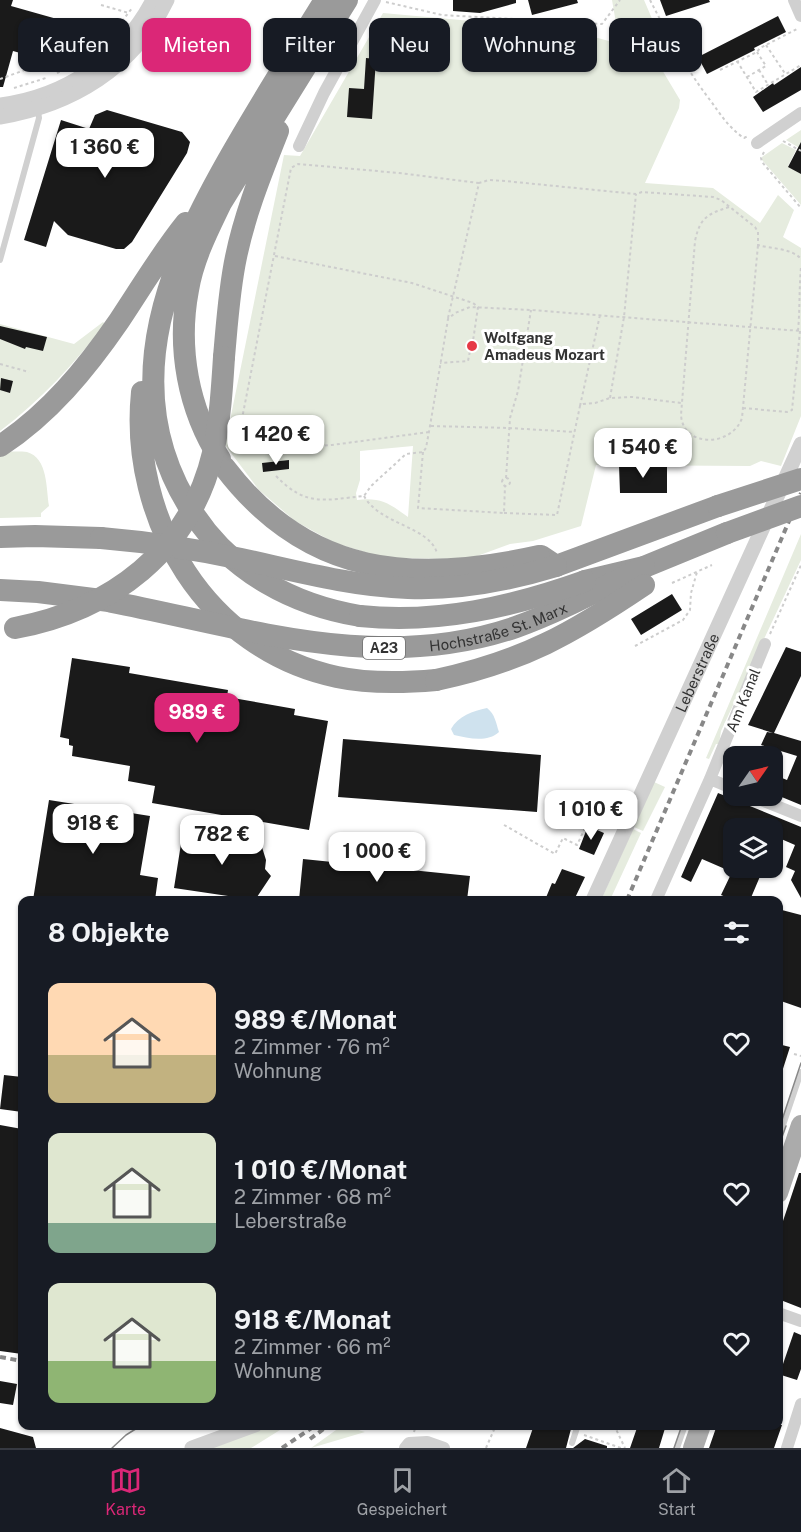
<!DOCTYPE html>
<html lang="de">
<head>
<meta charset="utf-8">
<style>
	:root { --surface:#171b24; --page:#20242c; --text:#f1f3f6; --muted:#9ea1a6; --line:#363941; --accent:#db2777 }
	body { margin:0; font-family:"Public Sans",sans-serif; background:var(--page); color:var(--text); height:100vh; display:flex; flex-direction:column; font-size:22px; white-space:nowrap }
	* { box-sizing:border-box; margin:0 }
	p { font-size:20px; color:var(--muted) }
	.icon { flex:none; width:33px; height:33px; fill:none; stroke:currentColor; stroke-width:2; stroke-linecap:round; stroke-linejoin:round }
	.map { position:relative; flex:1; overflow:hidden }
	.sheet { position:absolute; left:18px; top:896px; width:765px; height:534px; display:flex; flex-direction:column; background:var(--surface); border-radius:12px; box-shadow:0 2px 4px #0004 }
	.sheet>* { flex:none }
	.top-card { position:absolute; left:18px; top:18px; width:765px; height:54px; display:flex; gap:12px }
	.needle { width:39px; rotate:56deg }
	.fabs { position:absolute; left:723px; top:746px; display:grid; gap:12px }
	.fabs a { display:grid; place-items:center; width:60px; height:60px; border-radius:12px; background:var(--surface); box-shadow:0 2px 4px #0004; font-size:30px }
	.price { position:absolute; translate:-50% -51px; padding:0 14px; border-radius:12px; background:#fff; color:#222; font-size:20px; line-height:39px; filter:drop-shadow(0 2px 3px #0008) }
	.price::after { content:''; position:absolute; left:50%; top:36px; width:18px; height:14px; margin-left:-9px; background:inherit; clip-path:polygon(0 0,100% 0,50% 100%) }
	.price.selected { background:var(--accent); color:#fff }
	ul { padding:0; list-style:none }
	li { display:flex; align-items:center; gap:18px; height:150px; padding:0 30px }
	li span { display:grid; place-items:center; flex:none; width:168px; height:120px; border-radius:12px; color:#555 }
	li>.icon { margin-inline-start:auto }
	span .icon { width:72px; height:72px; fill:#fffc; stroke-width:1 }
	li b { font-size:26px }
	h2 { display:flex; justify-content:space-between; align-items:center; height:72px; padding:0 30px; font-size:26px }
	.pill { padding:0 21px; border-radius:12px; background:var(--surface); box-shadow:0 2px 4px #0004; font-size:21px; line-height:54px }
	.pill.selected { background:var(--accent); color:#fff }
	.tab-bar { display:flex; justify-content:space-around; align-items:center; height:84px; border-top:2px solid var(--line); background:var(--surface); font-size:16px; color:var(--muted) }
	.tab-bar a { display:grid; justify-items:center; gap:3px }
	.tab-bar .selected { color:var(--accent) }
	.map>svg:first-child { display:block }
	.green { fill:#e6ecdf; fill-rule:evenodd }
	.water { fill:#cfe2ee }
	.building { fill:#1a1a1a }
	.lines { fill:none; stroke-linecap:round; stroke-linejoin:round }
	.path { stroke:#cdcdcd; stroke-width:2; stroke-dasharray:3 3; stroke-linecap:butt }
	.service { stroke:#d0d0d0; stroke-width:6 }
	.minor { stroke:#d0d0d0; stroke-width:12 }
	.tertiary { stroke:#d0d0d0; stroke-width:15 }
	.primary { stroke:#ababab; stroke-width:20 }
	.motorway { stroke:#9a9a9a; stroke-width:22 }
	.tram { stroke:#888; stroke-width:1.5 }
	.rail { stroke:#888; stroke-width:4; stroke-dasharray:6 4.5; stroke-linecap:butt }
	.motorway-bridge { stroke:#9a9a9a; stroke-width:22 }
	.poi-dot { fill:#e63946; stroke:#fff; stroke-width:2 }
	.labels { text-anchor:middle; dominant-baseline:central; stroke-width:6; stroke-linejoin:round; paint-order:stroke }
	.shield { fill:#fff; stroke:#707070; stroke-width:1.5 }
	.shield-label { font-size:14px; font-weight:bold; fill:#333 }
	.poi-label { font-size:15px; font-weight:bold; fill:#333; stroke:#fff; text-anchor:start }
	.street-label { font-size:15px; fill:#333; stroke:#fff }
</style>
</head>
<body>
<div class="map">
<svg width="801" height="1448" viewBox="0 0 801 1448">
	<rect width="100%" height="100%" fill="#fff"/>
	<path class="green" d="M612 0H644L665 49 618 35Z
		M383 13 569 30 652 53 680 100 679 108 645 183 713 188 760 223 778 195 794 210 783 237 801 248V416L781 466 761 461 750 466 596 465 581 526 533 541 510 544 469 559 384 558 335 543 295 521 259 490 225 445 284 155 300 156ZM413 446 408 517C390 504 381 497 357 500L356 493 360 480V451Z
		M801 130V149L786 140Z
		M782 143 796 150 788 166 801 174V205L762 160V157Z
		M103 322 105 324C74 364 41 400 0 431V324L74 344Z
		M7 451C13 452 21 451 27 452 48 458 46 488 49 506L41 513V517L0 518V456Z
		M801 534V560L721 731 719 744H716L709 759 706 758Z
		M654 782 665 787 643 831 634 827Z
		M633 829 641 833 610 900H601Z
		M269 1425H288L251 1448H209Z
		M343 1425H351L355 1429 365 1432 311 1448Z"/>
	<path class="water" d="M487 708C495 714 496 723 499 732 487 743 468 738 454 735L451 729C458 716 473 711 487 708Z"/>
	<path class="building" d="M0 0H13L11 6 57 19 46 60 13 51 3 87H0Z
		M453 0H516V3L480 13 453 11Z
		M528 0H577L578 3 532 15Z
		M660 0H709L710 2 666 16Z
		M778 16 786 32 754 48 755 50 707 74 698 57Z
		M366 58 376 59 372 119 347 117 349 88 364 89Z
		M801 67V90L763 112 753 97 773 83 774 85Z
		M107 110 182 132 190 142 187 153 132 242 124 249H116L68 235 54 221 46 247 24 240 61 120 89 129 95 115Z
		M801 142V174L788 167Z
		M0 326 47 337 43 351 26 347 25 349 0 339Z
		M1 378 13 381 10 393 0 390Z
		M289 460V469L263 472 262 463Z
		M619 465H667V493H620Z
		M672 594 682 610 641 635 631 619Z
		M786 647 801 652V676L774 733 801 741V805L772 793V774L787 780 797 756 761 745 767 732 773 733 748 725Z
		M72 658 130 667 129 673 228 690 227 697 295 709 294 715 328 721 309 830 152 803 155 786 128 781 130 766 72 756 73 746 69 745V739L60 737Z
		M343 739 541 755 537 812 338 797Z
		M718 793 801 827V898L791 880 795 871 786 867 795 845 772 835V828H734V868L764 867 750 900H733L721 895 732 872 702 859 691 882 681 877Z
		M49 800 150 816 140 875 158 878 155 900H33Z
		M588 826 604 833 594 855 579 849Z
		M183 831 242 838V836L256 838V843L261 844 266 860 265 869 271 876 255 900 174 888Z
		M303 859 470 876 467 900H299Z
		M562 869 585 877 574 900H545L552 883 555 884Z
		M778 909 801 915V1008L778 1000Z
		M778 1044 790 1047 780 1078H778Z
		M4 1075 22 1077V1112L0 1109Z
		M0 1125 22 1129V1354L0 1351Z
		M799 1173H801V1308L778 1299V1236Z
		M794 1332 801 1335V1369L797 1380 778 1374V1363L783 1364Z
		M0 1381 17 1384 13 1405 0 1403Z
		M534 1425H572L566 1448H526Z
		M638 1425H666L659 1448H630Z
		M717 1425H782L774 1448H709Z
		M0 1428 33 1437 36 1448H0Z
		M585 1439 607 1446V1448H573Z"/>
	<g class="lines">
		<path class="path" d="M650 0C668 35 686 69 710 100 721 115 729 128 744 138L748 136
			M386 2 442 15 602 24 620 0
			M101 5 129 13
			M52 38 61 41
			M766 45 786 75
			M97 47 116 29 133 7
			M737 61 756 92 801 65
			M720 70 757 52 760 48 799 28
			M759 70 767 83
			M57 73 70 66
			M747 77 766 66 757 52
			M0 79 47 62 55 39
			M14 88 46 78
			M783 141 801 151
			M764 152 761 158 762 162 801 208
			M729 207C708 214 700 217 695 241L681 415C683 448 732 447 742 418L758 245
			M275 256 412 283 473 303 478 307 473 341 468 346 470 351 468 361 440 363
			M448 318 479 183 489 180 505 181 636 194 642 192 713 197 721 200 755 227 758 232V245C771 249 792 248 801 259
			M798 331C800 309 799 289 801 267
			M472 350 476 345 473 341
			M0 364 29 372
			M610 398 624 317 636 194
			M580 406 600 315
			M743 408 787 412 792 410 800 331
			M431 426 509 428 575 432
			M429 432 332 445 249 452 239 434 291 168 298 164 399 173 479 183
			M423 452 418 508 504 513 505 486
			M276 476C306 507 324 500 364 496L371 486 406 454 423 452 426 448 430 426 448 319 455 313 470 307 531 310 801 331
			M502 482a4 4 0 1 1 8 0a4 4 0 1 1-8 0Z
			M506 478 510 418 518 391 531 310
			M364 496C380 525 429 526 437 553
			M504 513 557 515 580 406 583 404 595 403 610 398 632 397 681 403
			M672 583 712 565
			M770 634 801 565
			M635 646 683 620 690 610 691 593 697 572
			M504 825 555 854 563 838 577 845 587 824 601 830
			M794 1054 801 1056
			M614 1425 625 1448
			M414 1432 416 1425
			M584 1435 621 1448
			M486 1448 496 1425"/>
		<path class="service" d="M0 260 39 118 38 110
			M778 1140 801 1072
			M572 1443 578 1425
			M677 1448 685 1425"/>
		<path class="minor" d="M794 0 801 16
			M757 143 801 113
			M299 146 324 93 375 0
			M710 779 734 789
			M749 795 801 816
			M656 900 710 779 765 644
			M778 1313 801 1321
			M405 1448 409 1443 427 1442 444 1448
			M787 1448 801 1404"/>
		<g class="tertiary">
			<path d="M0 105C65 97 123 58 153 0"/>
			<path d="M0 117C72 105 134 68 167 0"/>
			<path id="s1" d="M593 900 801 444"/>
			<path d="M192 1448 255 1425"/>
		</g>
		<path class="primary" d="M778 1193 801 1125
			M693 1448 701 1425"/>
		<path class="motorway" d="M325 0C297 45 269 90 242 136 173 253 108 387 195 516 233 573 294 605 360 616
			M224 357C227 324 229 290 236 257 245 213 262 172 278 131
			M142 392C129 520 207 650 337 677 370 684 403 683 436 680
			M0 446C49 414 86 369 119 321 141 288 161 254 186 223
			M220 459C188 409 177 348 188 290 193 259 208 230 221 203L347 0
			M0 537 35 536 101 538
			M541 556 556 566 718 506
			M585 581 644 567 727 533
			M0 590 38 592 109 601"/>
		<path class="tram" d="M778 1132 801 1063
			M778 1148 786 1126
			M112 1448 126 1435 142 1425
			M674 1448 682 1425"/>
		<path class="rail" d="M627 900 801 493
			M0 1357 22 1361
			M310 1439 329 1425
			M282 1448 316 1425"/>
		<g class="motorway-bridge">
			<path d="M225 468C308 577 414 584 539 556"/>
			<path d="M718 506 801 479"/>
			<path d="M727 533 801 506"/>
			<path d="M101 538C148 542 195 549 241 559 296 571 351 586 408 588 459 590 507 581 556 566"/>
			<path id="s2" d="M112 602C247 628 379 674 516 627 561 611 602 588 644 567"/>
			<path d="M360 616C438 624 512 607 585 581"/>
			<path d="M15 628C111 610 190 551 213 453 220 421 222 389 224 357"/>
			<path d="M436 680C522 662 573 633 644 585"/>
		</g>
	</g>
	<circle class="poi-dot" cx="472" cy="346" r="6"/>
	<g class="labels">
		<rect class="shield" x="363" y="637" width="42" height="22" rx="4.5"/>
		<g class="shield-label">
			<text x="384" y="648">A23</text>
		</g>
		<g class="poi-label">
			<text x="484" y="337">Wolfgang<tspan x="484" dy="17">Amadeus Mozart</tspan></text>
		</g>
		<g class="street-label">
			<text stroke="none"><textPath href="#s2" startOffset="393">Hochstraße St. Marx</textPath></text>
			<text stroke="none"><textPath href="#s1" startOffset="250">Leberstraße</textPath></text>
			<text transform="translate(743 700) rotate(-68)">Am Kanal</text>
		</g>
	</g>
</svg>
<div class="fabs">
<a><svg class="needle" viewBox="-14 -14 28 28"><path d="M0-13l5 13h-10z" fill="#e53935"/><path d="M0 13l5-13h-10z" fill="#9ea1a6"/></svg></a>
<a><svg class="icon" aria-label="layers" viewBox="0 0 24 24"><path d="M12 4l9 5-9 5-9-5zM3 14l9 5 9-5"/></svg></a>
</div>
<b class="price" style="left:105px;top:179px">1 360 €</b>
<b class="price" style="left:276px;top:466px">1 420 €</b>
<b class="price" style="left:643px;top:479px">1 540 €</b>
<b class="price selected" style="left:197px;top:744px">989 €</b>
<b class="price" style="left:591px;top:841px">1 010 €</b>
<b class="price" style="left:93px;top:855px">918 €</b>
<b class="price" style="left:222px;top:866px">782 €</b>
<b class="price" style="left:377px;top:883px">1 000 €</b>
<div class="top-card">
<a class="pill">Kaufen</a>
<a class="pill selected">Mieten</a>
<a class="pill">Filter</a>
<a class="pill">Neu</a>
<a class="pill">Wohnung</a>
<a class="pill">Haus</a>
</div>
<section class="sheet">
<h2>8 Objekte<svg class="icon" aria-label="filters" viewBox="0 0 24 24"><path d="M4 7h16M4 17h16"/><circle cx="9" cy="7" r="2"/><circle cx="15" cy="17" r="2"/></svg></h2>
<ul>
<li><span style="background:linear-gradient(#ffd9b3 60%,#c2b280 0)"><svg class="icon" aria-label="home" viewBox="0 0 24 24"><path d="M3 11l9-7 9 7M6 9v11h12V9"/></svg></span><div><b>989 €/Monat</b><p>2 Zimmer · 76 m²</p><p>Wohnung</p></div><svg class="icon" aria-label="heart" viewBox="0 0 24 24"><path d="M12 20l-8-8c-3-5 5-10 8-4 3-6 11-1 8 4z"/></svg></li>
<li><span style="background:linear-gradient(#dfe7d0 75%,#7fa58c 0)"><svg class="icon" aria-label="home" viewBox="0 0 24 24"><path d="M3 11l9-7 9 7M6 9v11h12V9"/></svg></span><div><b>1 010 €/Monat</b><p>2 Zimmer · 68 m²</p><p>Leberstraße</p></div><svg class="icon" aria-label="heart" viewBox="0 0 24 24"><path d="M12 20l-8-8c-3-5 5-10 8-4 3-6 11-1 8 4z"/></svg></li>
<li><span style="background:linear-gradient(#dfe7d0 65%,#8fb573 0)"><svg class="icon" aria-label="home" viewBox="0 0 24 24"><path d="M3 11l9-7 9 7M6 9v11h12V9"/></svg></span><div><b>918 €/Monat</b><p>2 Zimmer · 66 m²</p><p>Wohnung</p></div><svg class="icon" aria-label="heart" viewBox="0 0 24 24"><path d="M12 20l-8-8c-3-5 5-10 8-4 3-6 11-1 8 4z"/></svg></li>
</ul>
</section>
</div>
<nav class="tab-bar">
<a class="selected"><svg class="icon" aria-label="map" viewBox="0 0 24 24"><path d="M3 6l6-2 6 2 6-2v14l-6 2-6-2-6 2zM9 4v14M15 6v14"/></svg>Karte</a>
<a><svg class="icon" aria-label="saved" viewBox="0 0 24 24"><path d="M7 4h10v16l-5-4-5 4z"/></svg>Gespeichert</a>
<a><svg class="icon" aria-label="home" viewBox="0 0 24 24"><path d="M3 11l9-7 9 7M6 9v11h12V9"/></svg>Start</a>
</nav>
</body>
</html>
